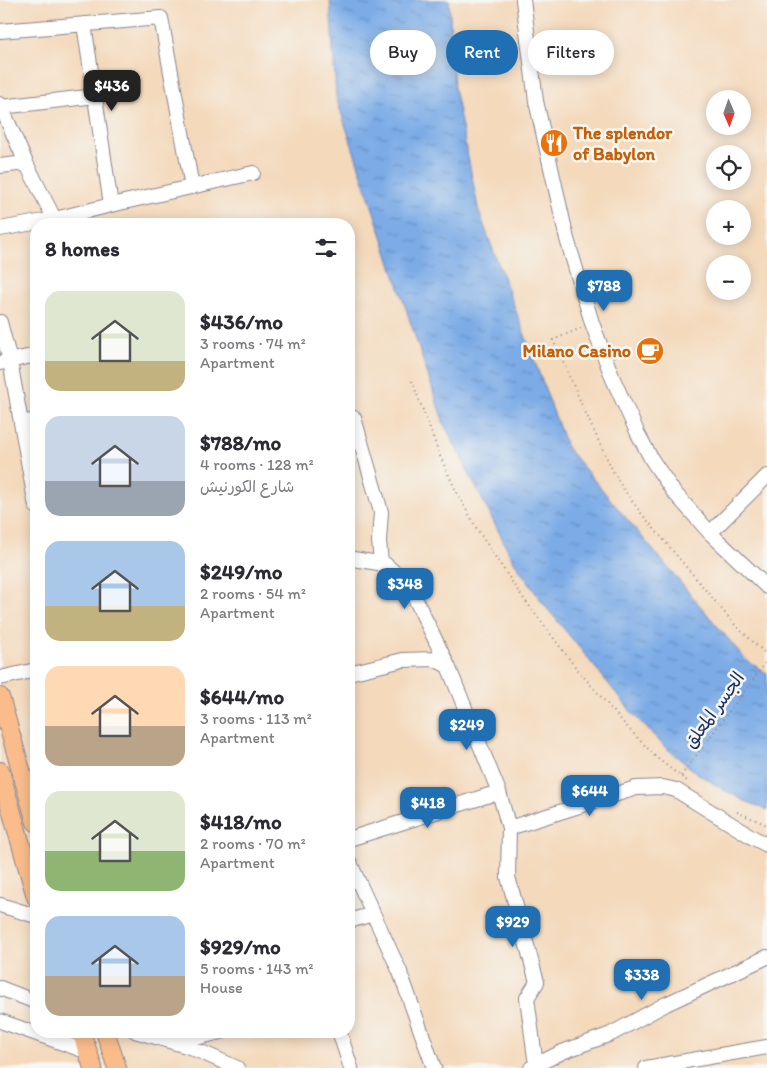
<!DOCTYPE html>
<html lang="en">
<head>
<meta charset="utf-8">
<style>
	:root { --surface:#fff; --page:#f7f7f7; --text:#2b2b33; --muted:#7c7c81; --accent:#1f6fb2 }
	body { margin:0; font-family:Itim,"Playpen Sans Arabic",sans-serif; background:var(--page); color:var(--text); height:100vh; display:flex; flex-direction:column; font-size:19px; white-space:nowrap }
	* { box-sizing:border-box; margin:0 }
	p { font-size:16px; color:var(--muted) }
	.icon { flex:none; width:28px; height:28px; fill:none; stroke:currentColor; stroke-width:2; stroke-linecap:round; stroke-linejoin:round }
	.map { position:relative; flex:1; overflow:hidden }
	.details { position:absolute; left:30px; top:218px; width:325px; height:820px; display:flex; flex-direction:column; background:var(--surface); border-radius:20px; box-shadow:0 2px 12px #0003 }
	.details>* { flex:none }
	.guide { position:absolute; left:370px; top:30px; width:321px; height:45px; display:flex; gap:10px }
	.needle { width:32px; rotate:178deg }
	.controls { position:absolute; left:706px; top:90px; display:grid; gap:10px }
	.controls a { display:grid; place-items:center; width:45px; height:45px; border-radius:50%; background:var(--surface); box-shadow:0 2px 12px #0003; font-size:25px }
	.price { position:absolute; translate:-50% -42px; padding:0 11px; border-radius:10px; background:var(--accent); color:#fff; font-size:16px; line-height:32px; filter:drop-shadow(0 1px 2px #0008) }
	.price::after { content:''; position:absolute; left:50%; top:30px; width:15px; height:11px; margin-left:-8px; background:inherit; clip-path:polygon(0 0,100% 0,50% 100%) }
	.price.on { background:#222; color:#fff }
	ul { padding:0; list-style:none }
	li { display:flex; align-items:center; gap:15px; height:125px; padding:0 15px }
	li span { display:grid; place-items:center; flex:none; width:140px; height:100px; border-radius:15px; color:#555 }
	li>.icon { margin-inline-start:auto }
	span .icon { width:60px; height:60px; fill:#fffc; stroke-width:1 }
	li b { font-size:21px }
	h2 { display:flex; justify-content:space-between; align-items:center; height:60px; padding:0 15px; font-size:21px }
	.pill { padding:0 18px; border-radius:22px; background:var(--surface); box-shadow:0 2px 12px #0003; font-size:18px; line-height:45px }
	.pill.on { background:var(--accent); color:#fff }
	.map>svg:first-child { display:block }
	.water { fill:url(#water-ripples); stroke:#4b6da2 }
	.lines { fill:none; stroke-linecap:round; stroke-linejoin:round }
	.minor-casing { stroke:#88848c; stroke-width:16 }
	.major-casing { stroke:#88848c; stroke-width:20 }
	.path { stroke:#88848c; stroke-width:2; stroke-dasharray:1 4; stroke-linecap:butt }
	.minor { stroke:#fff; stroke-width:14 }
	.major { stroke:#fabc8b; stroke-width:18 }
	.labels { text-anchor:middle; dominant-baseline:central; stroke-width:5; stroke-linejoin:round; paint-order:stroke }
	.food-label { font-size:18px; font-weight:bold; fill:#c56008; stroke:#f6f6f2; text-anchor:start }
	.street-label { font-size:18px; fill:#1b2f5e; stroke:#f6f6f2 }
</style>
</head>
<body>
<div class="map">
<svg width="767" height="1068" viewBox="0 0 767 1068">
	<defs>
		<pattern id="water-ripples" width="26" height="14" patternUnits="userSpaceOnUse" patternTransform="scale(1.25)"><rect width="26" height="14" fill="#7babe6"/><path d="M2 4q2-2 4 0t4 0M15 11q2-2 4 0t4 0" fill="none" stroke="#648cbe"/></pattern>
	</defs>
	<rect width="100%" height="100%" fill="#f6f6f2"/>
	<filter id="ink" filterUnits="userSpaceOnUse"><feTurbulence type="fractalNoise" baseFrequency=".02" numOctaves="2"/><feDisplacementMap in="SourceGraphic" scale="10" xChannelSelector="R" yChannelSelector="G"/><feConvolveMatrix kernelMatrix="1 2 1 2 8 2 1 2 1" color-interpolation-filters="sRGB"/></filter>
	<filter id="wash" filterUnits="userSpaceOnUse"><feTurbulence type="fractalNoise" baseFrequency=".0096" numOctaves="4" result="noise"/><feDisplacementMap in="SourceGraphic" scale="20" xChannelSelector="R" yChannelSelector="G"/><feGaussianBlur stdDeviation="1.12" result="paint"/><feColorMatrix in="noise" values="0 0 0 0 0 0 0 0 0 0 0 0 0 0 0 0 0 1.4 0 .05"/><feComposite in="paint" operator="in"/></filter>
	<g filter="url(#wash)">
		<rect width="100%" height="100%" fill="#f4d9bb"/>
		<path class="water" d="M330 0H449L454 87 479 212 567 448 746 660 767 673V810L745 801 722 789 697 773 665 747 633 714 542 602 513 560 444 424 336 97Z"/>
	</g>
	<g filter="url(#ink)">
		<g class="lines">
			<defs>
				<path id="minor" d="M523 0 536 101 567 239 592 323 613 379 638 434 652 460 673 491 710 533 767 587
					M84 24 111 205
					M0 31 161 18 192 187
					M0 104 26 163 57 224
					M1 107 96 96
					M0 166 26 163
					M0 229 55 219 111 205 253 173
					M0 322 10 361 36 506
					M0 363 36 355
					M349 420 354 418 381 512 379 541 381 563
					M21 423 36 420
					M710 533 767 476
					M349 560 353 559 385 564 408 584 448 666 499 792 509 828 508 877 537 982 527 998 536 1065
					M349 673 403 660 434 659 448 666
					M0 678 36 670
					M509 828 636 788 663 787 676 790 752 837 767 845
					M349 839 499 792
					M349 861 400 972 434 1068
					M0 905 36 916
					M349 921 373 914
					M0 988 36 1002
					M0 1021 88 1052
					M135 1031 190 1047 237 1068
					M173 1031 177 1043 224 1031
					M339 1031 351 1068
					M531 1068 536 1065 562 1052 611 1034 666 1004 767 957
					M646 1068 767 1047"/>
				<path id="major" d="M0 697 36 822
					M0 771 36 897
					M81 1031 93 1068
					M105 1031 117 1068"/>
			</defs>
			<use href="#minor" class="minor-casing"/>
			<use href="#major" class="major-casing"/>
			<path class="path" d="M581 328 553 340 592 427 614 473 622 487 641 513 735 625 767 655
				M412 381 440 456 457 493 477 529 518 591 577 669 629 729 657 758 688 782
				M681 776 724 718 767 661
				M737 812 767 825"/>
			<use href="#minor" class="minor"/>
			<use href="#major" class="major"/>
		</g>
	</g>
	<defs>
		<symbol id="restaurant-disc" viewBox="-11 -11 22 22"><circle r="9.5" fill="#e8710a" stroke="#f6f6f2"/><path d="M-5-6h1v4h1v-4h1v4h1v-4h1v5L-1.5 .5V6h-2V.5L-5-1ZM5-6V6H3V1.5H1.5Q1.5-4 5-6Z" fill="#fff"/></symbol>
		<symbol id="cafe-disc" viewBox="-11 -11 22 22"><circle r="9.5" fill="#e8710a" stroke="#f6f6f2"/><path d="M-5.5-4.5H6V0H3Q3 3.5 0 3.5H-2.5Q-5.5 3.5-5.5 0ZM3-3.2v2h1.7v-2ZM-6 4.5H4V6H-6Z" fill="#fff"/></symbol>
	</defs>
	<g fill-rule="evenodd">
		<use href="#restaurant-disc" x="538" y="127" width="32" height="32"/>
		<use href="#cafe-disc" x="634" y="335" width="32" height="32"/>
	</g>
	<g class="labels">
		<g class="food-label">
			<text x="573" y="133">The splendor<tspan x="573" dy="21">of Babylon</tspan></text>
			<text x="631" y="351" text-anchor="end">Milano Casino</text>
		</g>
		<g class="street-label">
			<text transform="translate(714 710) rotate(-54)">الجسر المعلق</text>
		</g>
	</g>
</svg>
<div class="controls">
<a><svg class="needle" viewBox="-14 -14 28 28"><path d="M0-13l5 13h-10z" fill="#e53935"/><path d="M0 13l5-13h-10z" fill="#7c7c81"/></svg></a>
<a><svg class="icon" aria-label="locate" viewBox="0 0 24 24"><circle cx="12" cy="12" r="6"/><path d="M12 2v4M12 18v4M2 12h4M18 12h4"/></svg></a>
<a>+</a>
<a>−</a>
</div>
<b class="price on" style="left:112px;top:112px">$436</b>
<b class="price" style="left:604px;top:312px">$788</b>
<b class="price" style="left:405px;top:610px">$348</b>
<b class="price" style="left:467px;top:751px">$249</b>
<b class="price" style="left:590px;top:817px">$644</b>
<b class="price" style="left:428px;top:829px">$418</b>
<b class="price" style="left:513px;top:948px">$929</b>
<b class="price" style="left:642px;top:1001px">$338</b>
<div class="guide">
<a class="pill">Buy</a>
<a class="pill on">Rent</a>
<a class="pill">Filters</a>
</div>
<section class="details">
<h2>8 homes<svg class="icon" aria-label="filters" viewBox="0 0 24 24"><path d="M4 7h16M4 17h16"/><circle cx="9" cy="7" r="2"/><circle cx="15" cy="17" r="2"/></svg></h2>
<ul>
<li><span style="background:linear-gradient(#dfe7d0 70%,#c2b280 0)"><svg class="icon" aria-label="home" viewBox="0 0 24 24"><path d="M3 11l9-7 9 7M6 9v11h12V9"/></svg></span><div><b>$436/mo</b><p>3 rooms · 74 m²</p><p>Apartment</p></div></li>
<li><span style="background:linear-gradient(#c9d6e8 65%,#9aa5b1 0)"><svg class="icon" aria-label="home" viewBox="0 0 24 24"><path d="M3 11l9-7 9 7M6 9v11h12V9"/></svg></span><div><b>$788/mo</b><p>4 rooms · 128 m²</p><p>شارع الكورنيش</p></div></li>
<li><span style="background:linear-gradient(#a9c7e8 65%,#c2b280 0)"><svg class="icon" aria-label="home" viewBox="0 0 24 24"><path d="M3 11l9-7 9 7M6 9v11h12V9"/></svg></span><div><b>$249/mo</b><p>2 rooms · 54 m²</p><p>Apartment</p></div></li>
<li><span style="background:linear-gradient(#ffd9b3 60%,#b9a48a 0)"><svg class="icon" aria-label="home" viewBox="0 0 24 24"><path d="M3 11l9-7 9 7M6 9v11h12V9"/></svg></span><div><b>$644/mo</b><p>3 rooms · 113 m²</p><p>Apartment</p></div></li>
<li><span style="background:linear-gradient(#dfe7d0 60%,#8fb573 0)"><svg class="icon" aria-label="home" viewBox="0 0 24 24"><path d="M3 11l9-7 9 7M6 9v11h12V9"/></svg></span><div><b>$418/mo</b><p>2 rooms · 70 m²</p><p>Apartment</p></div></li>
<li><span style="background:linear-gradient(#a9c7e8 60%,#b9a48a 0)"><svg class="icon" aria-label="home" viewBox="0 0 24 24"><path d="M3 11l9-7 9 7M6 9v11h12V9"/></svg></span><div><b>$929/mo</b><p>5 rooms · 143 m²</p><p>House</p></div></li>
</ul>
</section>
</div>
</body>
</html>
